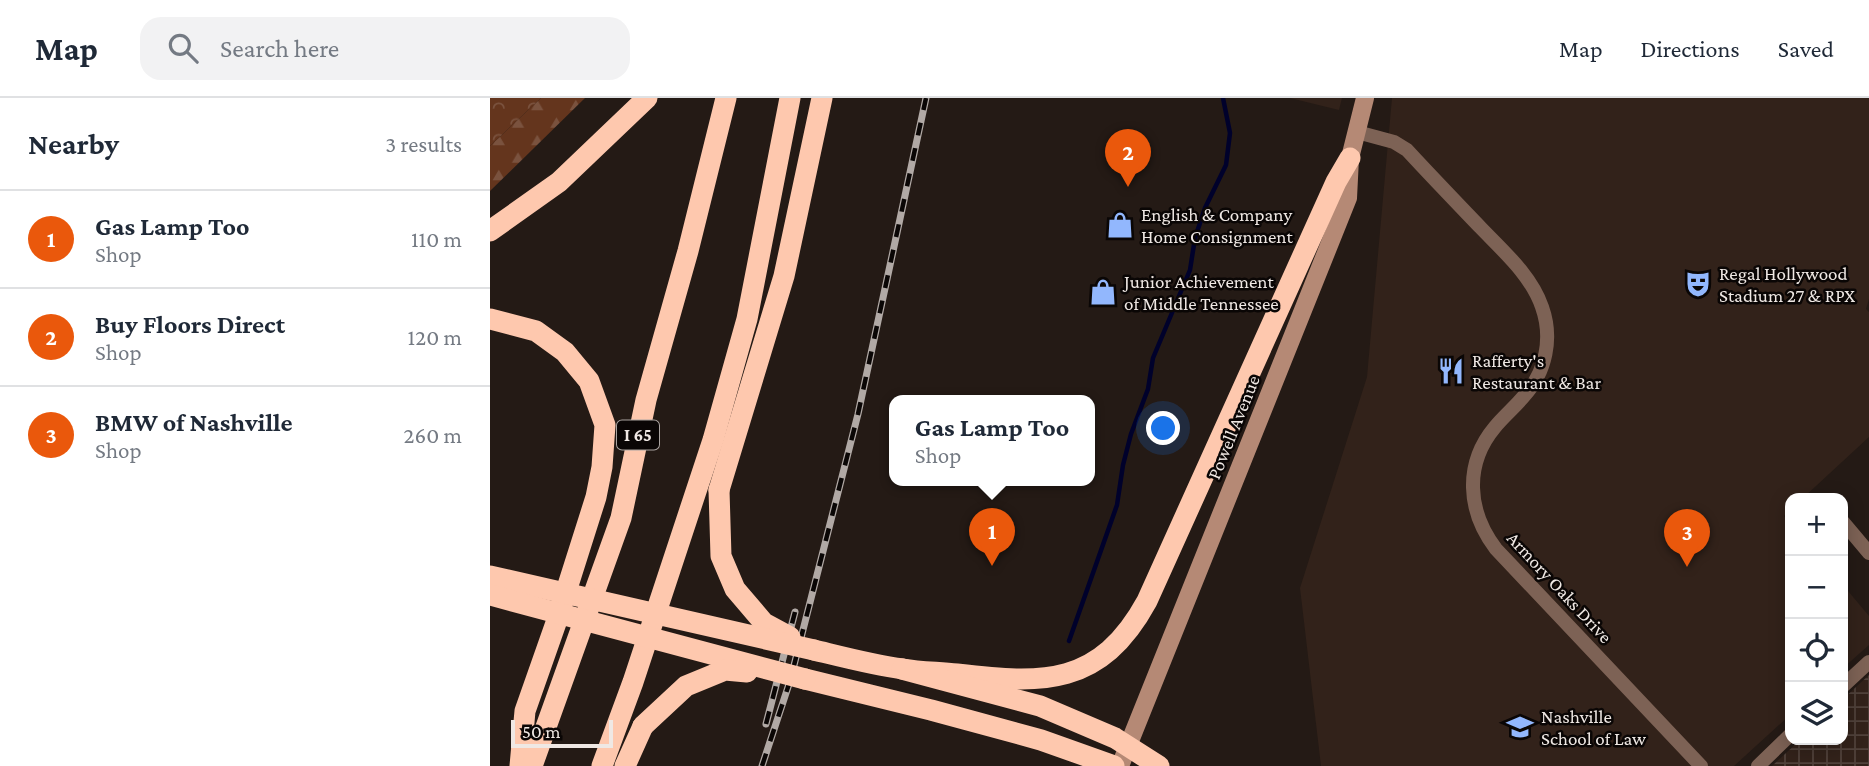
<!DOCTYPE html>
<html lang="en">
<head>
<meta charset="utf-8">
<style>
	:root { --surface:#fff; --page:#f2f2f3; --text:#1f2937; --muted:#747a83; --line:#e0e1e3; --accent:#ea580c }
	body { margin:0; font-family:"Crimson Pro",serif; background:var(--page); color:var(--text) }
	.controls { position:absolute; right:21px; bottom:21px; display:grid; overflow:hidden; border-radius:14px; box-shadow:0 4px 18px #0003 }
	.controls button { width:63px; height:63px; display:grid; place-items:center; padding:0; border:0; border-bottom:2px solid var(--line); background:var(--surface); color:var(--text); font:35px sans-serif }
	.scale { position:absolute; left:21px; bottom:18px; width:102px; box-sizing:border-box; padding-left:7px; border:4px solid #efe8e4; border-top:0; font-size:19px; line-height:24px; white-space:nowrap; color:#efe8e4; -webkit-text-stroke:5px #0a0605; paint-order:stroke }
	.you { position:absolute; left:674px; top:331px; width:24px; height:24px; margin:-18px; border:5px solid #fff; border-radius:50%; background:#1a73e8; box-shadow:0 0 0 10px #1a73e833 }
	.badge { display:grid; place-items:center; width:46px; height:46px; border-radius:50%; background:var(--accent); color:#fff; font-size:23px; font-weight:700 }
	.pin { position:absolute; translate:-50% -58px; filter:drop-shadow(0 2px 4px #0008) }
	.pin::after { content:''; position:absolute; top:37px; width:24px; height:21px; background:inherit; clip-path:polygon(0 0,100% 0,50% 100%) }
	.popup { position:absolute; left:399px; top:297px; width:206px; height:91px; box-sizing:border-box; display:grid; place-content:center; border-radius:14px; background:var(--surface); filter:drop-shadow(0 2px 5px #0005); font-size:23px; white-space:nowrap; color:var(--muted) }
	.popup b { font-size:26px; color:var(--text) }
	.popup::after { content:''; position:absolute; left:50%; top:100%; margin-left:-14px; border:14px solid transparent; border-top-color:var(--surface) }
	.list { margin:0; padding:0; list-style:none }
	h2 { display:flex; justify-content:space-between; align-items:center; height:91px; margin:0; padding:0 28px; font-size:30px }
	h2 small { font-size:23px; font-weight:400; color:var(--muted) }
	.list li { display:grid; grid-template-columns:46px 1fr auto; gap:21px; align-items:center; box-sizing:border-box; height:98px; padding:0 28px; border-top:2px solid var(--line) }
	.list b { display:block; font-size:26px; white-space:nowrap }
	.list p { margin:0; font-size:23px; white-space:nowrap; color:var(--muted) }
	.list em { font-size:23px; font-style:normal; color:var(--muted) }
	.icon { flex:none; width:38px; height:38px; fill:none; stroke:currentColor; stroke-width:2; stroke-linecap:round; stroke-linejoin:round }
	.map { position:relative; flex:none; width:1379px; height:668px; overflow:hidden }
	header { display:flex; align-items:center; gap:42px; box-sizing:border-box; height:98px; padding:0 35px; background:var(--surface); border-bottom:2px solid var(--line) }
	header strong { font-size:33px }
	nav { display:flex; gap:38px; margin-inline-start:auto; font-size:24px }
	.search { width:490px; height:63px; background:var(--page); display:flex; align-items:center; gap:18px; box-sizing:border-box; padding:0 24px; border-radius:21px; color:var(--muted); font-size:26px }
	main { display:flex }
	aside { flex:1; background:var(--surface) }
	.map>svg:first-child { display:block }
	.built { fill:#32221a }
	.industrial { fill:url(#industrial-grid) }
	.forest { fill:url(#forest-firs) }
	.park { fill:url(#park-crowns) }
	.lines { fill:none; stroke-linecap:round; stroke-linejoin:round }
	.stream { stroke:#00012b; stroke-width:4.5 }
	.minor { stroke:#7d6255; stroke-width:14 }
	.secondary { stroke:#b58975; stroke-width:18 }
	.motorway { stroke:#fec8ae; stroke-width:21 }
	.rail-casing { stroke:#b1a9a5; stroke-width:7 }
	.rail { stroke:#0a0605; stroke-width:4.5; stroke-dasharray:13; stroke-linecap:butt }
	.motorway-bridge { stroke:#fec8ae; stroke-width:21 }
	.labels { text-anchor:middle; stroke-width:5; stroke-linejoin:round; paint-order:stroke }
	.shield { fill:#0a0605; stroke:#aaa4a1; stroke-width:2 }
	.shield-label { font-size:18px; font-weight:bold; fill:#efe8e4 }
	.poi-label { font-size:19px; fill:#efe8e4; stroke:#0a0605; text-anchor:start }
	.street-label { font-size:19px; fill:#efe8e4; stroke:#0a0605 }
</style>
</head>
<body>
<header>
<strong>Map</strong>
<div class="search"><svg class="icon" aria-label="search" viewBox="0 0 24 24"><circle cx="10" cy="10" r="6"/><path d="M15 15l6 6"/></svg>Search here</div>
<nav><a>Map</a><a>Directions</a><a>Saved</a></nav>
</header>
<main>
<aside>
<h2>Nearby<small>3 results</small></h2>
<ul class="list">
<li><span class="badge">1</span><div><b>Gas Lamp Too</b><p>Shop</p></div><em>110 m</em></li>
<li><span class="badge">2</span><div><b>Buy Floors Direct</b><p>Shop</p></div><em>120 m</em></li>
<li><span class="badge">3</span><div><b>BMW of Nashville</b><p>Shop</p></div><em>260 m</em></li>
</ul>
</aside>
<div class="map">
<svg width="1379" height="668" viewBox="0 0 1379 668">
	<defs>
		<pattern id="industrial-grid" width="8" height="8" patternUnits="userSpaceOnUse" patternTransform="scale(1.75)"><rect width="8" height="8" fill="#32221a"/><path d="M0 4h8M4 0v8" fill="none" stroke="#50423b"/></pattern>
		<pattern id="forest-firs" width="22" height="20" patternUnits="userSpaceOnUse" patternTransform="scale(1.75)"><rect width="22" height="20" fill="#64351d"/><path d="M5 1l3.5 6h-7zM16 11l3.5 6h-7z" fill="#7a523e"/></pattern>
		<pattern id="park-crowns" width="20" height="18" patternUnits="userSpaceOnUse" patternTransform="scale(1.75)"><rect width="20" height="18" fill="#64351d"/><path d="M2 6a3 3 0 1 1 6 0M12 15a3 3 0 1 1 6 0" fill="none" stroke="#7a523e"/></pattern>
	</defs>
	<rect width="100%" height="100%" fill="#241a15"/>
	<g class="built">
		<path d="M800,0H852L849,12Z"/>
		<path d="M902,0H1379V201L1376,211L1379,214V339L1313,400H1300V412L1294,418L1300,425V617L1244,668H831L810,490L877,279Z"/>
		<path d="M1353,487L1379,518V547L1353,570Z"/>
	</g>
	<path class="industrial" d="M1379,577V668H1282L1310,642H1353V601Z"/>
	<path class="forest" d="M51,0H95L0,93V48Z"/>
	<path class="park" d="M0,0H51L0,48Z"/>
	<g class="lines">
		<path class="stream" d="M579,543L627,407L633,367L641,336L658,291L663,260L700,172L705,140L715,110L736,67L740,35L733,0"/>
		<g class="minor">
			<path d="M867,34L904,44L917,52C941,78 966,104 990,129C1013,153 1041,177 1052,209C1063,240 1056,274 1034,298C1025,309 1014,318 1005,329C974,366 977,413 1006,451L1211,668"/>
			<path d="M1353,424L1379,455"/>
			<path d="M1353,588L1379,564"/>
			<path d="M1268,668L1300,637"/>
		</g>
		<path class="secondary" d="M630,668L858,100L860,60L875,0"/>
		<g class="motorway">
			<path d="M0,133L69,84L157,0"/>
			<path d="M0,221L46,233L75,254L99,283L115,327L112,369L106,399L67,522L35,613L30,668"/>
			<path d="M229,392L294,178L332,0"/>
			<path d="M324,552C353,559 383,567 413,571C431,574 449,574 467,576C553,586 610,589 657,503L846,84L860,60"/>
			<path d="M315,581L441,612L551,642L624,668"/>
			<path d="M42,668L131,420L156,302L198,153L236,0"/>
			<path d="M112,668L143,584L223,342L257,221L300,0"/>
			<path d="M135,668L153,628"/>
		</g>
		<g class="rail-casing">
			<g id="rail">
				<path d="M276,626L305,514"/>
				<path d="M272,668L300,583L368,316L436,0"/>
			</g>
		</g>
		<use href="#rail" class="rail"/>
		<g class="motorway-bridge">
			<path d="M229,392L231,458L245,491L274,525L300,539"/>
			<path d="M0,478L324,552"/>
			<path d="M0,497L315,581"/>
			<path d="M412,571L550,608L625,640L669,668"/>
			<path d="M153,628L196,588L235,572L257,574"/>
		</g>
	</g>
	<defs>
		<g id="shop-bare" transform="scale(2.1)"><path d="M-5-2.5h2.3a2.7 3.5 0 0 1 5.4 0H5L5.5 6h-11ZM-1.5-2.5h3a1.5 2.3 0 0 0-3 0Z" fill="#92b7fd" stroke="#0a0605" stroke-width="2.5" paint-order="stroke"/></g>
		<g id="theatre-bare" transform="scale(2.1)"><path d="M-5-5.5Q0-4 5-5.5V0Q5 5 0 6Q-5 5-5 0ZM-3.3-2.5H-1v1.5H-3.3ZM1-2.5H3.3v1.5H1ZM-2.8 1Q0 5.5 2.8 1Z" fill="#92b7fd" stroke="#0a0605" stroke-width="2.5" paint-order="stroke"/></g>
		<g id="restaurant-bare" transform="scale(2.1)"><path d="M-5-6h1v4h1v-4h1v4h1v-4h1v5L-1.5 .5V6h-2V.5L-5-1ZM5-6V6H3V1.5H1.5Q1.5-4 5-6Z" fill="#92b7fd" stroke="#0a0605" stroke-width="2.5" paint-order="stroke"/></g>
		<g id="university-bare" transform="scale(2.1)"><path d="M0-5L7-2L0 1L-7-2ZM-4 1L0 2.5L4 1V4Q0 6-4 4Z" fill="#92b7fd" stroke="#0a0605" stroke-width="2.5" paint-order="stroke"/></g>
	</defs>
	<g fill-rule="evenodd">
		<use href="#shop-bare" x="630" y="127"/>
		<use href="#theatre-bare" x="1208" y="186"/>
		<use href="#shop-bare" x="613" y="194"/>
		<use href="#restaurant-bare" x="961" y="273"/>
		<use href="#university-bare" x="1030" y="629"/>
	</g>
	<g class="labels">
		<rect class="shield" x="127" y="322.5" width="42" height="29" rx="5"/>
		<g class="shield-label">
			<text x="148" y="343">I 65</text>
		</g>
		<g class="poi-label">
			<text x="651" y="123">English &amp; Company<tspan x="651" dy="22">Home Consignment</tspan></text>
			<text x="1229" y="182">Regal Hollywood<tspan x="1229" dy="22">Stadium 27 &amp; RPX</tspan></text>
			<text x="634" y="190">Junior Achievement<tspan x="634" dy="22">of Middle Tennessee</tspan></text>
			<text x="982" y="269">Rafferty's<tspan x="982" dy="22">Restaurant &amp; Bar</tspan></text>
			<text x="1051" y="625">Nashville<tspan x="1051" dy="22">School of Law</tspan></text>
		</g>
		<g class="street-label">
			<text transform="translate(743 329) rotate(-68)" y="7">Powell Avenue</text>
			<text transform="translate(1070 489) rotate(47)" y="7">Armory Oaks Drive</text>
		</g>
	</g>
</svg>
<div class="controls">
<button>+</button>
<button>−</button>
<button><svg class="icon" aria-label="locate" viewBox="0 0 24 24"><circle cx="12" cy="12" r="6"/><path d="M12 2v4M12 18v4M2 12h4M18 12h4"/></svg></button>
<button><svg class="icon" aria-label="layers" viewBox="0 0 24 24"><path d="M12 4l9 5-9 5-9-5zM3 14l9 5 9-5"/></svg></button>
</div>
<div class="scale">50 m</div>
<div class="you"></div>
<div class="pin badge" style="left:502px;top:468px">1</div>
<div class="popup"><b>Gas Lamp Too</b>Shop</div>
<div class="pin badge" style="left:638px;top:89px">2</div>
<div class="pin badge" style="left:1197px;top:469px">3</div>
</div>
</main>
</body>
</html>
